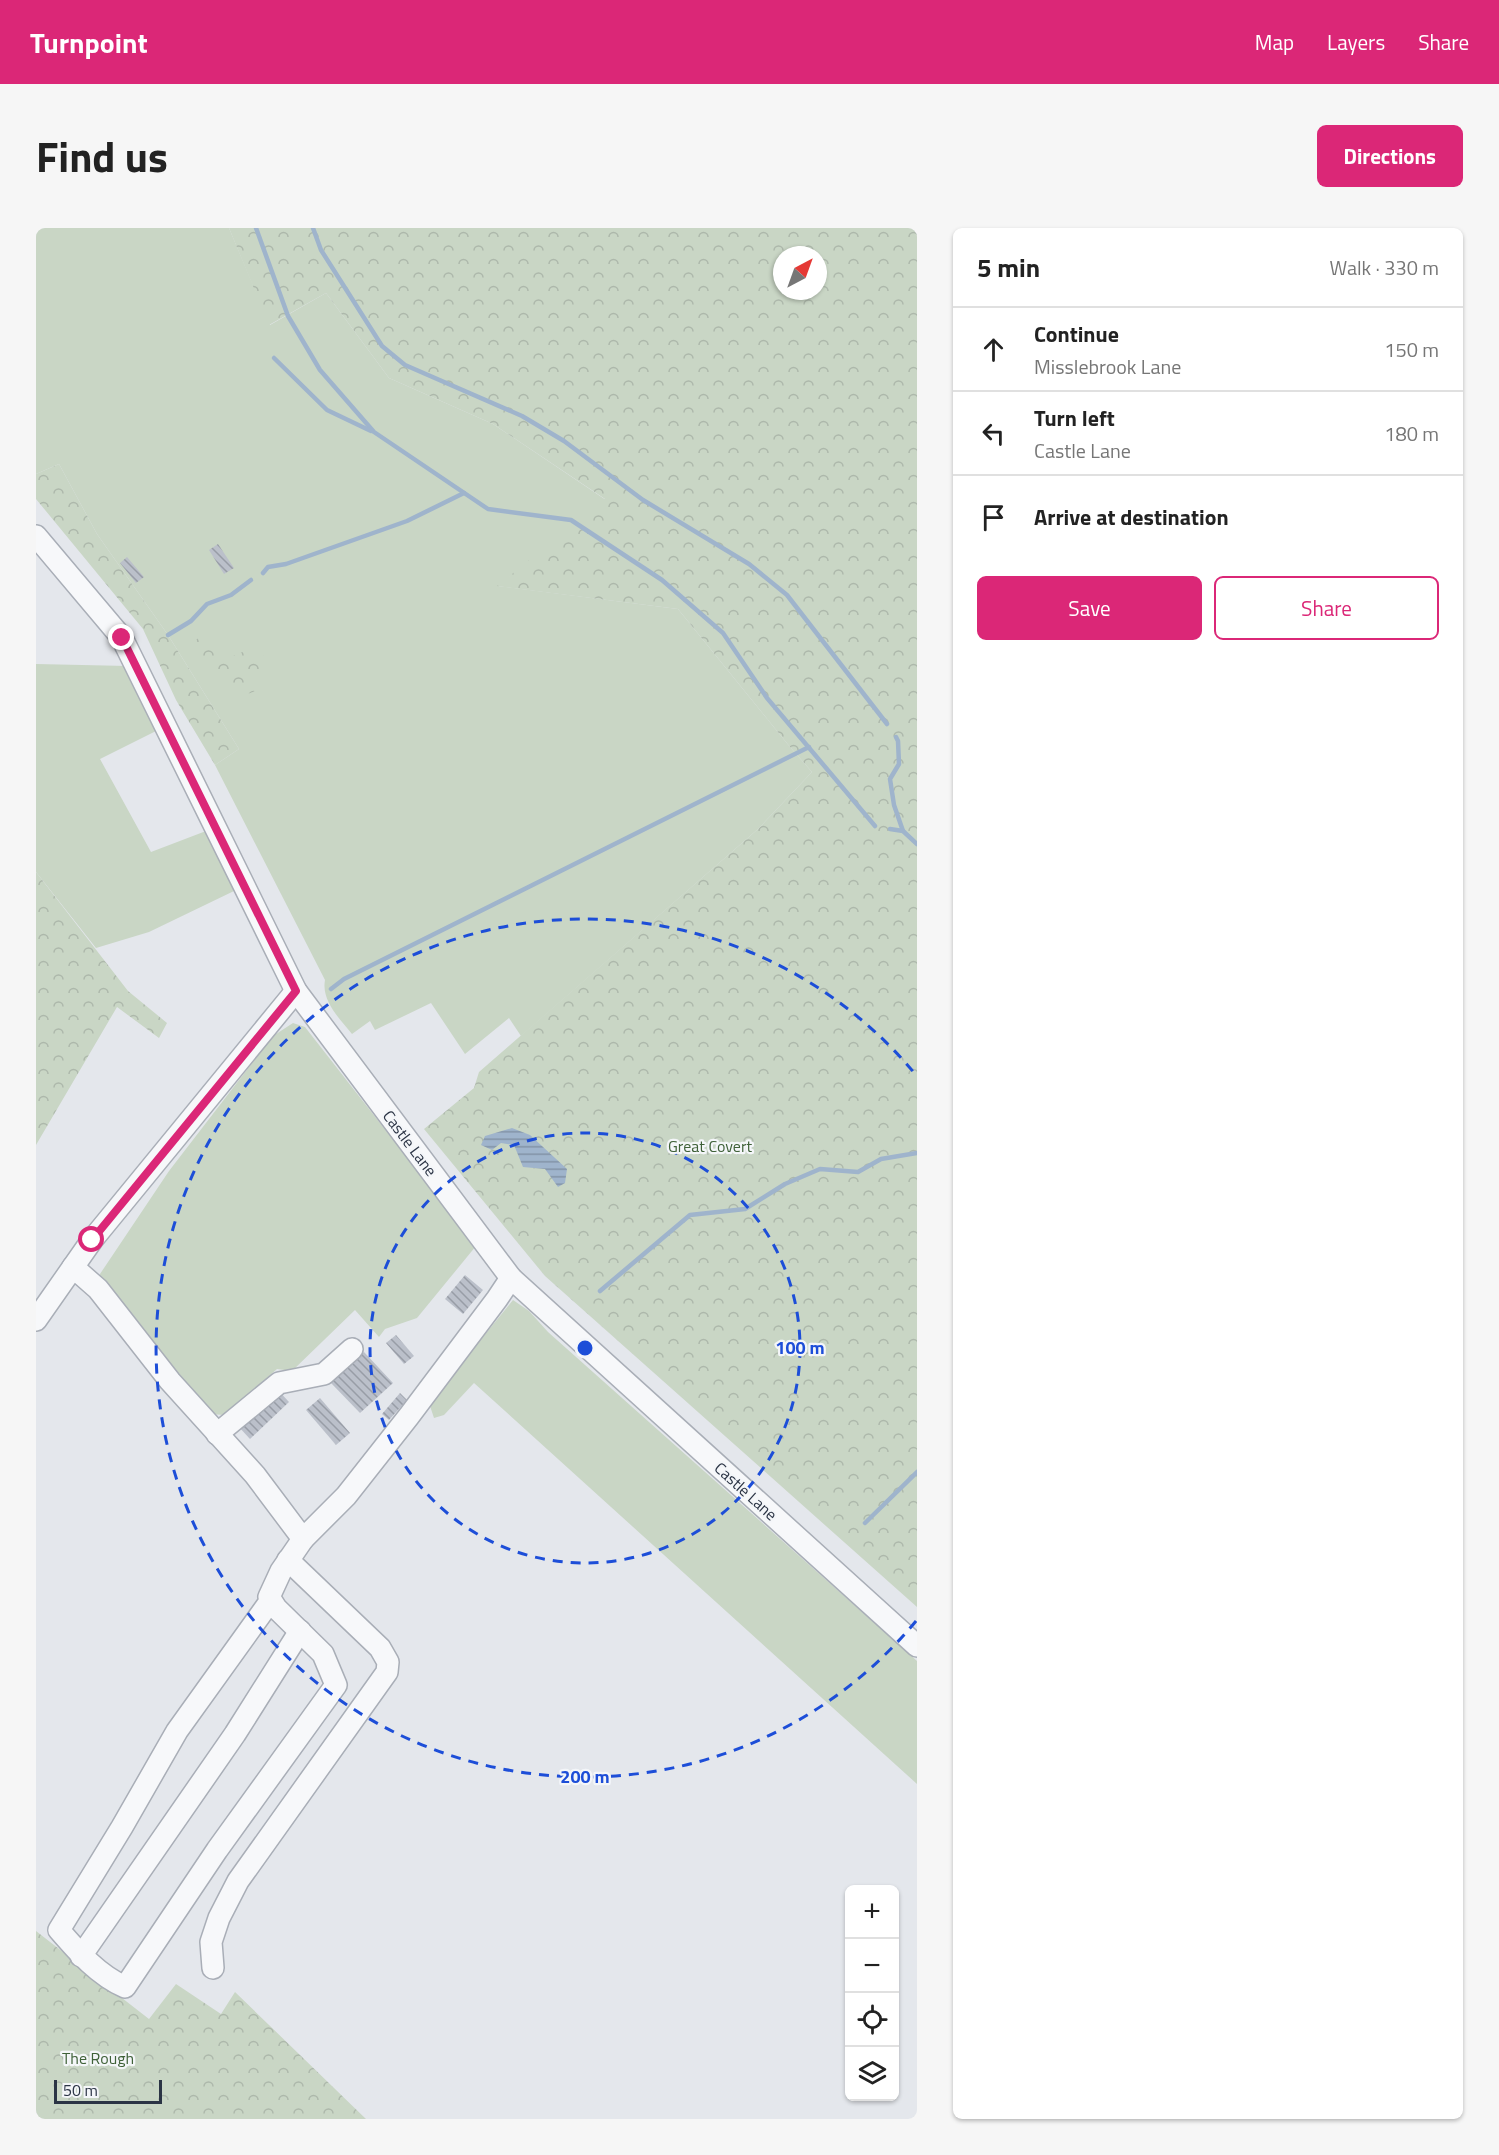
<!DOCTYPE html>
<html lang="en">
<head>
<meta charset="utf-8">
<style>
	:root { --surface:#fff; --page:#f6f6f6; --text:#222; --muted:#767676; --line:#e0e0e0; --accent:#db2777 }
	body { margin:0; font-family:"Titillium Web",sans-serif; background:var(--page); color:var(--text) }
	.controls { position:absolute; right:18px; bottom:18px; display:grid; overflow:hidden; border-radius:9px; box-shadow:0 2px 4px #0004 }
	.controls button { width:54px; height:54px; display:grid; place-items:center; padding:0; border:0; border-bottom:2px solid var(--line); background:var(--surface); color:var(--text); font:30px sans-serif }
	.compass { position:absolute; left:737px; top:18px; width:54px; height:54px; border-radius:50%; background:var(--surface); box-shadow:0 2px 4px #0004; rotate:41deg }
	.scale { position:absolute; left:18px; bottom:15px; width:108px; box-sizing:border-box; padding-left:6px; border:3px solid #2b3445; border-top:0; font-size:16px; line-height:21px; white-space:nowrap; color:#2b3445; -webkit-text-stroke:4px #f4f6f9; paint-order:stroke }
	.stop { position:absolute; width:18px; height:18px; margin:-14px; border:4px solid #db2777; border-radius:50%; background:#fff }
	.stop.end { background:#db2777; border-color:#fff; box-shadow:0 2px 6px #0008 }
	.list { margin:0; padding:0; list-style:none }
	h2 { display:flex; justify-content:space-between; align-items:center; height:78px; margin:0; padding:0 24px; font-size:26px }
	h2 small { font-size:20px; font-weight:400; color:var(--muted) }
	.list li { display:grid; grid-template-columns:39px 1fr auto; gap:18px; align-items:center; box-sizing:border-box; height:84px; padding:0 24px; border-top:2px solid var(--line) }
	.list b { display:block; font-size:22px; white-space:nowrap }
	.list p { margin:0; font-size:20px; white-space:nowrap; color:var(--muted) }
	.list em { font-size:20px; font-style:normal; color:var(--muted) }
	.actions { display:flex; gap:12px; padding:18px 24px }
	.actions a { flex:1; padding:14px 0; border:2px solid var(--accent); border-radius:9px; text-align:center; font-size:21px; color:var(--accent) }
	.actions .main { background:var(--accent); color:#fff }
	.icon { flex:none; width:33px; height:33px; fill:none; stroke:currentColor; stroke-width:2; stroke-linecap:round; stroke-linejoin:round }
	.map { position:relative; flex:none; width:881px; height:1891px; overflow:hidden; border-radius:9px }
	header { display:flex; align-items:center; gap:36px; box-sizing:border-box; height:84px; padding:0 30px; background:var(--accent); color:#fff }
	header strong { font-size:28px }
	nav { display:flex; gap:33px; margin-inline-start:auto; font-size:21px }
	.intro { display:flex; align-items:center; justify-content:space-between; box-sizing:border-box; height:144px; padding:0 36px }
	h1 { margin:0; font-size:42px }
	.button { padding:15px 27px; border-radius:9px; background:var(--accent); color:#fff; font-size:21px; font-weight:700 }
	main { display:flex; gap:36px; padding:0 36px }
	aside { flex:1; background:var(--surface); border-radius:9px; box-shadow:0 2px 4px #0004 }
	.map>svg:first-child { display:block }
	.grass { fill:#c9d6c5 }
	.forest { fill:url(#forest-crowns); fill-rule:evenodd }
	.water { fill:url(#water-rules) }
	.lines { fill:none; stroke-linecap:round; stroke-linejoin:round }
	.stream { stroke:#9fb4cc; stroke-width:4.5 }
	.building { fill:url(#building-back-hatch) }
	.minor-casing { stroke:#a9aeb7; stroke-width:24 }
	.minor { stroke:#f7f8fa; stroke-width:21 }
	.route { stroke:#db2777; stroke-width:8 }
	.ring { fill:none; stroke:#1d4ed8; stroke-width:3; stroke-dasharray:10 8 }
	.labels { text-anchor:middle; stroke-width:4.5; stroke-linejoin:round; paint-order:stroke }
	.street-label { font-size:16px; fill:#2b3445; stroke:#f4f6f9 }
	.park-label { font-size:16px; fill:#3f6138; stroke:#f4f6f9 }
	.centre { fill:#1d4ed8; stroke:#f4f6f9; stroke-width:3 }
	.ring-label { font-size:18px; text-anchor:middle; font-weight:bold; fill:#1d4ed8; stroke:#f4f6f9; stroke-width:4.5; stroke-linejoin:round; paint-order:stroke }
</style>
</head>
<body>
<header>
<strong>Turnpoint</strong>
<nav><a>Map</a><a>Layers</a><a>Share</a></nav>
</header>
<div class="intro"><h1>Find us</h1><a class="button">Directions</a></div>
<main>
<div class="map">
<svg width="881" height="1891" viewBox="0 0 881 1891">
	<defs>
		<pattern id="forest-crowns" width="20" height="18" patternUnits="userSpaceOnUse" patternTransform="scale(1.5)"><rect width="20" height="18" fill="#c9d6c5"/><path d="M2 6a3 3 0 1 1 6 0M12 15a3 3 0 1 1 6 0" fill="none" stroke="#adb8ab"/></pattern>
		<pattern id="water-rules" width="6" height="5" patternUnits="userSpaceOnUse" patternTransform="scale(1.5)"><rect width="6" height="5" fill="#9fb4cc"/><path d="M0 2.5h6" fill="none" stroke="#8293a7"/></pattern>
		<pattern id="building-back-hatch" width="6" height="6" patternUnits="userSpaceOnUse" patternTransform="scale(1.5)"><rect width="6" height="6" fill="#bbc0ca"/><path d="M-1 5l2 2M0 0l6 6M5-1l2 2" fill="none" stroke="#989da6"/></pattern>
	</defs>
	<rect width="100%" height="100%" fill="#e4e7ec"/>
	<g class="grass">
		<path d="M0,0H193L234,97L290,65L353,150L457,196L570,272L462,358L642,381L754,519L776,544L722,601L485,808L473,790L429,826L395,775L339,802L334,793L316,806C304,791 285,773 289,752L179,537L203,521L132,407L61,306L23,236L0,246Z"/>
		<path d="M0,436L92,438L122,502L64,531L115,624L170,603L198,663L113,704L60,720L0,644Z"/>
		<path d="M257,795L269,799L440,1018L381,1090L349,1101L343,1109L319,1082L256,1143L241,1141L189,1187L173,1186L63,1053L64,1046L133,943L237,808Z"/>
		<path d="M477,1072L493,1083L512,1104L881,1433V1556L438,1155L408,1187L398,1190L393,1175Z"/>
	</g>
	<g class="forest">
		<path d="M193,0H881V1379L509,1048L388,901L438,860L443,844L722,601L776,544L754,519L642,381L461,358L569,271L457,196L353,150L290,65L233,97ZM746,27H782V63H746Z"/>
		<path d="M23,236L61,306L132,407L203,521L179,537L140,472L107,401L0,271V246Z"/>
		<path d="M167,405C181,409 185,422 197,428L216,420L227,427C231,453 226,468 198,467C181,450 165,437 160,412Z"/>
		<path d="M0,644L92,763L131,795L123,810L81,779L0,917Z"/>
		<path d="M0,1703L113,1791L140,1756L185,1786L199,1764L330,1891H0Z"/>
	</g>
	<path class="water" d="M476,900L494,907L531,941L529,955L522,959L509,941L487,939L478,917L465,915L456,922L445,917L449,908Z"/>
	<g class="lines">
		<g class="stream">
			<path d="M220,0L252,88L284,142L338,204L452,281L535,292L626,352L687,405L731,470L839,598"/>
			<path d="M277,0L285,22L346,118L369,137L486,188L528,213L607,272L713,336L751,367L851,496"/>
			<path d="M238,130L291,182L335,203"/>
			<path d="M227,345L232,339L250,336L371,293L428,265"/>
			<path d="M132,407L155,393L171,376L195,367L215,352"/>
			<path d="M860,509L862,513L863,536L854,551L858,577L867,603"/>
			<path d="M854,601L867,603L881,616"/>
			<path d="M295,761L308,751L773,519"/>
			<path d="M564,1063L654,987L709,981L749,956L784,941L822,944L845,931L881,925"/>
			<path d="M829,1295L881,1244"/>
		</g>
	</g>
	<g class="building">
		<path d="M182,316L198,340L188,346L173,322Z"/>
		<path d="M91,329L108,349L100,355L84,335Z"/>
		<path d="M429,1047L447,1062L427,1086L409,1071Z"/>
		<path d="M360,1107L378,1128L368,1136L350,1115Z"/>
		<path d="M328,1124L357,1155L324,1185L295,1155Z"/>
		<path d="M241,1161L253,1174L214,1211L202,1198Z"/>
		<path d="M364,1165L371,1172L353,1192L346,1186Z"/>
		<path d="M284,1170L314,1205L300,1217L270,1182Z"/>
	</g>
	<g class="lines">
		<g class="minor-casing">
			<g id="minor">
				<path d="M0,308L86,410L260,763L475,1050L881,1418"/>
				<path d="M37,1039L62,1061L134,1153L219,1247L267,1311L245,1343L233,1369L240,1380L287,1426L300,1457L181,1622L89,1759C62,1747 42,1724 23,1702L86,1599L141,1503L235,1372"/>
				<path d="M0,1092L56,1012L260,763"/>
				<path d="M181,1206L243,1155L288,1146L316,1121"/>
				<path d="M267,1311L310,1268L373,1188L461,1071L475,1050"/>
				<path d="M45,1728L199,1506L264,1403"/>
				<path d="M177,1740L175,1714L183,1690L202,1653L351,1444L352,1434L344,1420L252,1332"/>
			</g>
		</g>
		<use href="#minor" class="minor"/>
	</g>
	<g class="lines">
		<path class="route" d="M56,1012L260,763L86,410"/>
	</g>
	<g class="ring">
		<circle cx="549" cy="1120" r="215"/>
		<path d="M880 1393A429 429 0 1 1 880 847"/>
	</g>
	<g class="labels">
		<g class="street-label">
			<text transform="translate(374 915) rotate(53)" y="6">Castle Lane</text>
			<text transform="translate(710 1263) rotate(42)" y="6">Castle Lane</text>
		</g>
		<g class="park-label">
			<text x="674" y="924">Great Covert</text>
			<text x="62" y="1836">The Rough</text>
		</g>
	</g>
	<circle cx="549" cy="1120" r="9" class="centre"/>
	<g class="ring-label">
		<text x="764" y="1126">100 m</text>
		<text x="549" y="1555">200 m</text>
	</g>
</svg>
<div class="controls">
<button>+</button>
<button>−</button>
<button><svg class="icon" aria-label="locate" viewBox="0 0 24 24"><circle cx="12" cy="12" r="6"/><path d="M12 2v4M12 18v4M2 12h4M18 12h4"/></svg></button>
<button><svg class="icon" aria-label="layers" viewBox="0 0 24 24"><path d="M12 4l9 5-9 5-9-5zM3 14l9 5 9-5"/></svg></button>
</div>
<svg class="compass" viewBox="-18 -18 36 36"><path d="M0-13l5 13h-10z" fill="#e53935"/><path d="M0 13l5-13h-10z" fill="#767676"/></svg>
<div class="scale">50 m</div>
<div class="stop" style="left:56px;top:1012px"></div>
<div class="stop end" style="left:86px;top:410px"></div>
</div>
<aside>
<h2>5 min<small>Walk · 330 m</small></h2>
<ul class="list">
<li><svg class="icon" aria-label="ahead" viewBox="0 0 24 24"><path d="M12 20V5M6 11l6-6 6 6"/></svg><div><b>Continue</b><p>Misslebrook Lane</p></div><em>150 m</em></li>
<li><svg class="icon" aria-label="left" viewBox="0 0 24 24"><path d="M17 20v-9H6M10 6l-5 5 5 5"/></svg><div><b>Turn left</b><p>Castle Lane</p></div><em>180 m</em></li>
<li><svg class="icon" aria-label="arrive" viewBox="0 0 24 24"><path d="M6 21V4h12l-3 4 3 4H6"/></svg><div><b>Arrive at destination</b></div></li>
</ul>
<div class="actions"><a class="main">Save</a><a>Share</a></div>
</aside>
</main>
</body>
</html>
